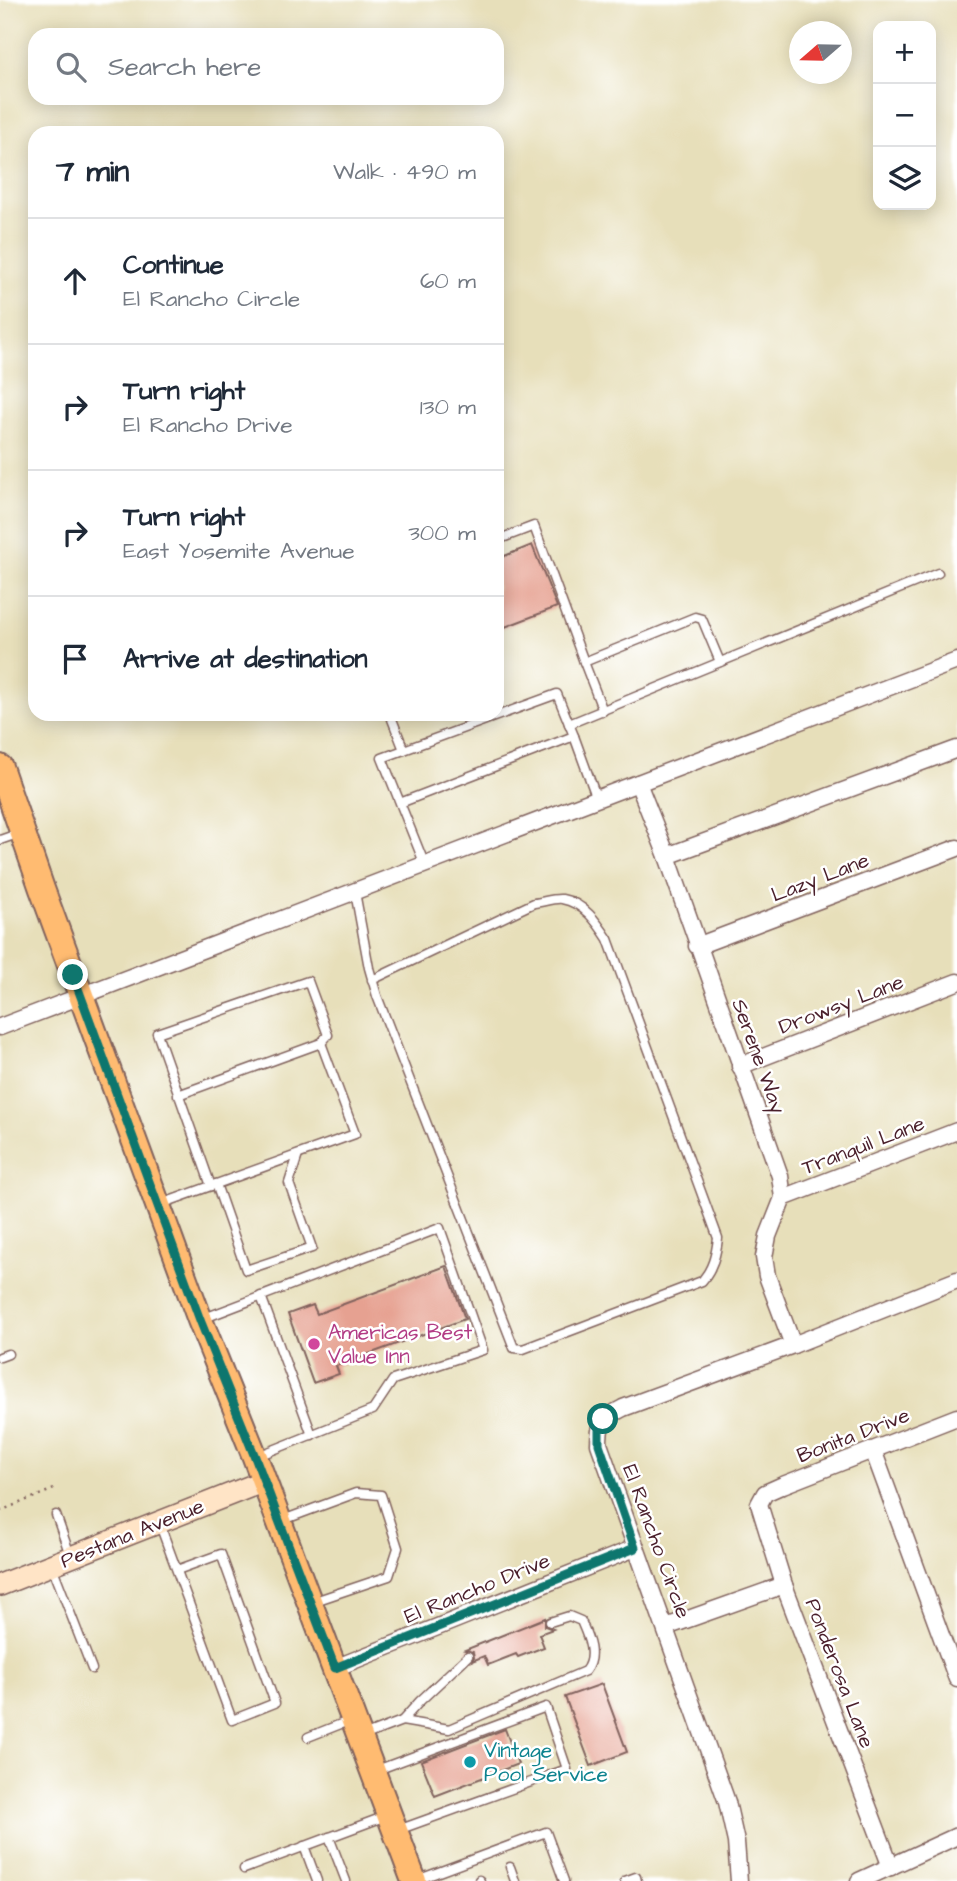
<!DOCTYPE html>
<html lang="en">
<head>
<meta charset="utf-8">
<style>
	:root { --surface:#fff; --page:#f2f2f3; --text:#1f2937; --muted:#747a83; --line:#e0e1e3 }
	body { margin:0; font-family:"Architects Daughter",sans-serif; background:var(--page); color:var(--text) }
	.controls { position:absolute; right:21px; top:21px; display:grid; overflow:hidden; border-radius:14px; box-shadow:0 4px 18px #0003 }
	.controls button { width:63px; height:63px; display:grid; place-items:center; padding:0; border:0; border-bottom:2px solid var(--line); background:var(--surface); color:var(--text); font:35px sans-serif }
	.compass { position:absolute; left:789px; top:21px; width:63px; height:63px; border-radius:50%; background:var(--surface); box-shadow:0 4px 18px #0003; rotate:250deg }
	.stop { position:absolute; width:21px; height:21px; margin:-16px; border:5px solid #0f766e; border-radius:50%; background:#fff }
	.stop.end { background:#0f766e; border-color:#fff; box-shadow:0 2px 7px #0008 }
	.list { margin:0; padding:0; list-style:none }
	h2 { display:flex; justify-content:space-between; align-items:center; height:91px; margin:0; padding:0 28px; font-size:30px }
	h2 small { font-size:23px; font-weight:400; color:var(--muted) }
	.list li { display:grid; grid-template-columns:46px 1fr auto; gap:21px; align-items:center; box-sizing:border-box; height:126px; padding:0 28px; border-top:2px solid var(--line) }
	.list b { display:block; font-size:26px; white-space:nowrap }
	.list p { margin:0; font-size:23px; white-space:nowrap; color:var(--muted) }
	.list em { font-size:23px; font-style:normal; color:var(--muted) }
	.icon { flex:none; width:38px; height:38px; fill:none; stroke:currentColor; stroke-width:2; stroke-linecap:round; stroke-linejoin:round }
	.map { position:relative; flex:none; width:957px; height:1881px; overflow:hidden }
	.search { position:absolute; background:var(--surface); box-shadow:0 4px 18px #0003; left:28px; top:28px; width:476px; height:77px; display:flex; align-items:center; gap:18px; box-sizing:border-box; padding:0 24px; border-radius:21px; color:var(--muted); font-size:26px }
	.panel { position:absolute; background:var(--surface); box-shadow:0 4px 18px #0003; left:28px; top:126px; width:476px; height:595px; border-radius:21px }
	.map>svg:first-child { display:block }
	.building { fill:#e6a191 }
	.lines { fill:none; stroke-linecap:round; stroke-linejoin:round }
	.lane-casing { stroke:#81625d; stroke-width:11 }
	.street-casing { stroke:#81625d; stroke-width:19 }
	.secondary-casing { stroke:#81625d; stroke-width:24 }
	.primary-casing { stroke:#81625d; stroke-width:28 }
	.path { stroke:#81625d; stroke-width:2.5; stroke-dasharray:2 5; stroke-linecap:butt }
	.lane { stroke:#fff; stroke-width:8 }
	.street { stroke:#fff; stroke-width:16 }
	.secondary { stroke:#ffe4c6; stroke-width:21 }
	.primary { stroke:#ffbb71; stroke-width:24 }
	.route { stroke:#0f766e; stroke-width:9 }
	.hotel-dot { fill:#d1479c; stroke:#fff; stroke-width:2.5 }
	.culture-dot { fill:#0f9aa8; stroke:#fff; stroke-width:2.5 }
	.labels { text-anchor:middle; stroke-width:5; stroke-linejoin:round; paint-order:stroke }
	.street-label { font-size:21px; fill:#4a1f2b; stroke:#fff }
	.hotel-label { font-size:21px; fill:#b23c85; stroke:#fff; text-anchor:start }
	.culture-label { font-size:21px; fill:#0d838f; stroke:#fff; text-anchor:start }
</style>
</head>
<body>
<div class="map">
<svg width="957" height="1881" viewBox="0 0 957 1881">
	<rect width="100%" height="100%" fill="#fff"/>
	<filter id="ink" filterUnits="userSpaceOnUse"><feTurbulence type="fractalNoise" baseFrequency=".0143" numOctaves="2"/><feDisplacementMap in="SourceGraphic" scale="14" xChannelSelector="R" yChannelSelector="G"/><feConvolveMatrix kernelMatrix="1 2 1 2 8 2 1 2 1" color-interpolation-filters="sRGB"/></filter>
	<filter id="wash" filterUnits="userSpaceOnUse"><feTurbulence type="fractalNoise" baseFrequency=".00686" numOctaves="4" result="noise"/><feDisplacementMap in="SourceGraphic" scale="28" xChannelSelector="R" yChannelSelector="G"/><feGaussianBlur stdDeviation="1.57" result="paint"/><feColorMatrix in="noise" values="0 0 0 0 0 0 0 0 0 0 0 0 0 0 0 0 0 1.4 0 .05"/><feComposite in="paint" operator="in"/></filter>
	<g filter="url(#wash)">
		<rect width="100%" height="100%" fill="#e7dfba"/>
		<g id="blocks">
			<g class="building">
				<path d="M532,545L557,607L497,630V559Z"/>
				<path d="M446,1266L465,1319L336,1366L339,1374L313,1383L288,1314L313,1305L317,1314Z"/>
				<path d="M545,1618V1626L553,1629L539,1634L544,1647L518,1657L516,1654L488,1665L484,1656L472,1661L474,1657L473,1652L465,1650Z"/>
				<path d="M602,1684L627,1752L591,1766L565,1697Z"/>
				<path d="M505,1729L518,1764L435,1796L421,1761Z"/>
			</g>
		</g>
	</g>
	<g filter="url(#ink)">
		<use href="#blocks" fill-opacity="0" stroke="#81625d" stroke-width="2"/>
		<g class="lines">
			<g class="lane-casing">
				<g id="lane">
					<path d="M497,540L534,526L584,662L695,617L702,619L720,662"/>
					<path d="M584,662L603,711"/>
					<path d="M390,714L404,750"/>
					<path d="M569,724L938,573"/>
					<path d="M574,736L597,799"/>
					<path d="M400,803L574,736L557,694L382,758L425,865"/>
					<path d="M0,840L20,833"/>
					<path d="M355,892L369,968L377,996L514,1348L523,1349L702,1281C713,1268 716,1255 718,1238L608,939C597,922 584,903 562,899C554,898 543,902 534,903L372,980"/>
					<path d="M216,1184L246,1270L312,1248L289,1183L298,1155"/>
					<path d="M211,1186L157,1033L308,981L328,1035L321,1043"/>
					<path d="M161,1204L355,1134L321,1043L178,1095"/>
					<path d="M261,1296L312,1435"/>
					<path d="M202,1319L440,1228L483,1350L393,1380L373,1410L258,1456"/>
					<path d="M0,1357L8,1354"/>
					<path d="M56,1515L70,1555"/>
					<path d="M283,1520L356,1493L381,1495L398,1548L389,1576L312,1602"/>
					<path d="M160,1525L232,1720L275,1703L221,1554L177,1570"/>
					<path d="M52,1566L92,1669"/>
					<path d="M468,1656L420,1701L402,1721L449,1729L585,1671C597,1656 588,1637 581,1621L569,1616L550,1622"/>
					<path d="M363,1736L402,1721"/>
					<path d="M308,1737L351,1720"/>
					<path d="M377,1770L546,1707L567,1769L398,1830"/>
					<path d="M329,1837L346,1881"/>
					<path d="M304,1846L317,1881"/>
					<path d="M510,1867L515,1881"/>
					<path d="M244,1869L386,1816"/>
					<path d="M417,1880L546,1832L564,1881"/>
					<path d="M479,1880L480,1881"/>
					<path d="M625,1881L636,1877L637,1881"/>
				</g>
			</g>
			<g class="street-casing">
				<g id="street">
					<path d="M638,783L667,856L780,1176L783,1198L768,1236L764,1257L767,1276L793,1345"/>
					<path d="M667,856L957,749"/>
					<path d="M697,946L957,848"/>
					<path d="M0,1027L957,661"/>
					<path d="M740,1066L957,982"/>
					<path d="M783,1198L957,1131"/>
					<path d="M873,1450L957,1679"/>
					<path d="M666,1627L784,1585"/>
					<path d="M335,1668L635,1548"/>
					<path d="M891,1867L784,1585L759,1504L765,1493L783,1485L957,1417"/>
					<path d="M739,1881L736,1842L727,1802L599,1444C599,1420 603,1419 623,1408L793,1345L957,1280"/>
					<path d="M859,1881L957,1836"/>
				</g>
			</g>
			<g class="secondary-casing">
				<path id="secondary" d="M0,1585L264,1481"/>
			</g>
			<g class="primary-casing">
				<path id="primary" d="M0,767L42,889L200,1320L255,1457L414,1881"/>
			</g>
			<path class="path" d="M0,1511L54,1489"/>
			<use href="#lane" class="lane"/>
			<use href="#street" class="street"/>
			<use href="#secondary" class="secondary"/>
			<use href="#primary" class="primary"/>
		</g>
	</g>
	<g class="lines" filter="url(#ink)">
		<path class="route" d="M73,975L200,1320L255,1457L335,1668L635,1548L599,1444V1427L603,1419"/>
	</g>
	<circle class="hotel-dot" cx="314" cy="1344" r="7"/>
	<circle class="culture-dot" cx="470" cy="1762" r="7"/>
	<g class="labels">
		<g class="street-label">
			<text transform="translate(820 877) rotate(-21)" y="7">Lazy Lane</text>
			<text transform="translate(841 1004) rotate(-21)" y="7">Drowsy Lane</text>
			<text transform="translate(759 1056) rotate(70)" y="7">Serene Way</text>
			<text transform="translate(863 1145) rotate(-21)" y="7">Tranquil Lane</text>
			<text transform="translate(853 1435) rotate(-21)" y="7">Bonita Drive</text>
			<text transform="translate(132 1533) rotate(-22)" y="7">Pestana Avenue</text>
			<text transform="translate(657 1541) rotate(70)" y="7">El Rancho Circle</text>
			<text transform="translate(477 1588) rotate(-22)" y="7">El Rancho Drive</text>
			<text transform="translate(840 1673) rotate(69)" y="7">Ponderosa Lane</text>
		</g>
		<g class="hotel-label">
			<text x="328" y="1339">Americas Best<tspan x="328" dy="24">Value Inn</tspan></text>
		</g>
		<g class="culture-label">
			<text x="484" y="1757">Vintage<tspan x="484" dy="24">Pool Service</tspan></text>
		</g>
	</g>
</svg>
<div class="controls">
<button>+</button>
<button>−</button>
<button><svg class="icon" aria-label="layers" viewBox="0 0 24 24"><path d="M12 4l9 5-9 5-9-5zM3 14l9 5 9-5"/></svg></button>
</div>
<svg class="compass" viewBox="-18 -18 36 36"><path d="M0-13l5 13h-10z" fill="#e53935"/><path d="M0 13l5-13h-10z" fill="#747a83"/></svg>
<div class="stop" style="left:603px;top:1419px"></div>
<div class="stop end" style="left:73px;top:975px"></div>
<div class="search"><svg class="icon" aria-label="search" viewBox="0 0 24 24"><circle cx="10" cy="10" r="6"/><path d="M15 15l6 6"/></svg>Search here</div>
<section class="panel">
<h2>7 min<small>Walk · 490 m</small></h2>
<ul class="list">
<li><svg class="icon" aria-label="ahead" viewBox="0 0 24 24"><path d="M12 20V5M6 11l6-6 6 6"/></svg><div><b>Continue</b><p>El Rancho Circle</p></div><em>60 m</em></li>
<li><svg class="icon" aria-label="right" viewBox="0 0 24 24"><path d="M7 20v-9h11M14 6l5 5-5 5"/></svg><div><b>Turn right</b><p>El Rancho Drive</p></div><em>130 m</em></li>
<li><svg class="icon" aria-label="right" viewBox="0 0 24 24"><path d="M7 20v-9h11M14 6l5 5-5 5"/></svg><div><b>Turn right</b><p>East Yosemite Avenue</p></div><em>300 m</em></li>
<li><svg class="icon" aria-label="arrive" viewBox="0 0 24 24"><path d="M6 21V4h12l-3 4 3 4H6"/></svg><div><b>Arrive at destination</b></div></li>
</ul>
</section>
</div>
</body>
</html>
